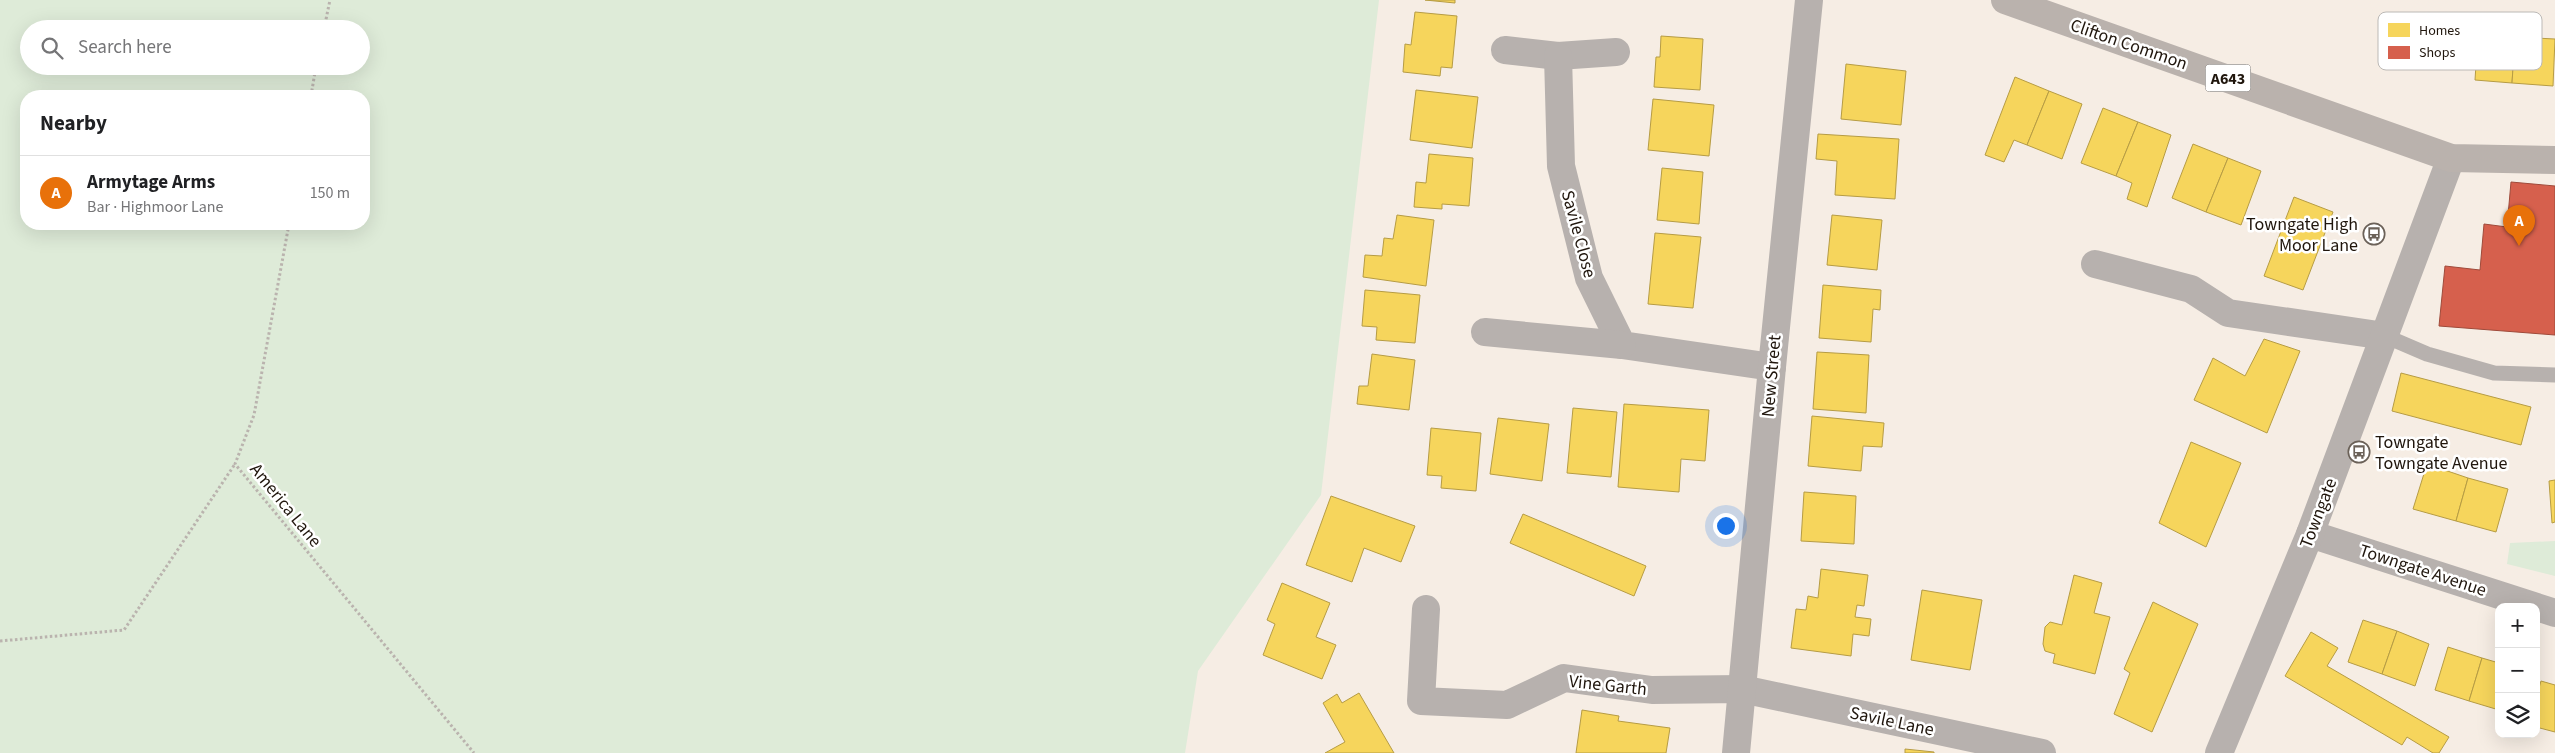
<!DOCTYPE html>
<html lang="en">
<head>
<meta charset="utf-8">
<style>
	:root { --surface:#fff; --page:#f2f2f2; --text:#202124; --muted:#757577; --line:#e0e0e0; --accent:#6b6158 }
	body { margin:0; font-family:"Source Sans 3",sans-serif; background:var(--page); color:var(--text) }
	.controls { position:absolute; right:15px; bottom:15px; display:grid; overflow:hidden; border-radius:10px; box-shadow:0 5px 20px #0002 }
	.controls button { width:45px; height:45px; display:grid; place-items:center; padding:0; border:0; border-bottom:1px solid var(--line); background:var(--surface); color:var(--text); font:25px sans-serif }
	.you { position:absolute; left:1725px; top:525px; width:18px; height:18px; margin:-12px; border:4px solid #fff; border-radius:50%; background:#1a73e8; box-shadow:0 0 0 8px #1a73e833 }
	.badge { display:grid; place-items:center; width:32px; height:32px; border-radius:50%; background:var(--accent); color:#fff; font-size:16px; font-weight:700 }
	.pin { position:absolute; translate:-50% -41px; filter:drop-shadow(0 1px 2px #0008) }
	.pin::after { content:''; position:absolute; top:26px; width:18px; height:15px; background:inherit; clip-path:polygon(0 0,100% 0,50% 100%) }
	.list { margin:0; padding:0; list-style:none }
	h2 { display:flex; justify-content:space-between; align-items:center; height:65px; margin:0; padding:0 20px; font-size:21px }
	h2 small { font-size:16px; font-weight:400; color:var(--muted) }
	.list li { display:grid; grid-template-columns:32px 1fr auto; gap:15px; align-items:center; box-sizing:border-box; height:75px; padding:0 20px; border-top:1px solid var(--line) }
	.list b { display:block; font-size:19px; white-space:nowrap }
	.list p { margin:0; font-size:16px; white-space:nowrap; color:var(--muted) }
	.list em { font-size:16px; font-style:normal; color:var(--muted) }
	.icon { flex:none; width:28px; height:28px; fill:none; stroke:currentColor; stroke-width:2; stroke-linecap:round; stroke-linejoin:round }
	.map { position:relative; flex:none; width:2555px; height:753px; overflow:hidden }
	.search { position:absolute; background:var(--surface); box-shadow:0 5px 20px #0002; left:20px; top:20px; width:350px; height:55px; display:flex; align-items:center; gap:12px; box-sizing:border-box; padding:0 18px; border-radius:28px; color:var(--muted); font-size:19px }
	.panel { position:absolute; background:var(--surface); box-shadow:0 5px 20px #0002; left:20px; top:90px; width:350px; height:140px; border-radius:20px }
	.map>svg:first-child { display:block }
	.green { fill:#deebd8; fill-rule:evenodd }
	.homes { fill:#f6d55c; stroke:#b69c44 }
	.shops { fill:#d6604d; stroke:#9f4a3a }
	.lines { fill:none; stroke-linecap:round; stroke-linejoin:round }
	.path { stroke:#bab3ae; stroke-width:3; stroke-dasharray:2.5 2.5; stroke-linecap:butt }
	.service { stroke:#b7b1ae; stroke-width:15 }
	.minor { stroke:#b7b1ae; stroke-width:28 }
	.tertiary { stroke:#b7b1ae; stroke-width:28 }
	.primary { stroke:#bab2ad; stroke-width:28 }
	.labels { text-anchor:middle; stroke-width:5; stroke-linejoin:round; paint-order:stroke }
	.shield { fill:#fff; stroke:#635c56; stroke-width:1 }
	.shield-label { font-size:16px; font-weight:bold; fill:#20160d }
	.street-label { font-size:18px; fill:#20160d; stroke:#fff }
	.poi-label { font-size:18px; fill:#20160d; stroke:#fff; text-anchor:end }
	.key { fill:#fff; stroke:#bcb9b6; stroke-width:1 }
	.key-label { font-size:14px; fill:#20160d }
</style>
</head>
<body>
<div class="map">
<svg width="2555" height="753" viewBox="0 0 2555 753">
	<rect width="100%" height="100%" fill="#f6ede4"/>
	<g class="green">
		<path d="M0,0H1379L1321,495L1198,671L1185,753H0ZM29,29H361V66H29ZM26,96H364V224H26Z"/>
		<path d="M2555,541V576L2507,564L2510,543Z"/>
	</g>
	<g class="homes">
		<path d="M1425,0H1455V3Z"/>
		<path d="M1415,12L1457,16L1452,68L1441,67L1440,76L1403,72L1405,44L1411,45Z"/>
		<path d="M2478,34L2515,37L2512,83L2475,80Z"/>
		<path d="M1661,36L1703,39L1700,90L1654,87L1656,57H1660Z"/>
		<path d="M2515,37L2555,39L2553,86L2512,83Z"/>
		<path d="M1846,64L1906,71L1901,125L1841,119Z"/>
		<path d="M2015,77L2049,91L2027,145L2014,140L2004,162L1985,155Z"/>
		<path d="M1416,90L1478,97L1472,148L1410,140Z"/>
		<path d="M2049,91L2082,104L2062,159L2027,145Z"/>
		<path d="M1653,99L1714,105L1709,156L1648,150Z"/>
		<path d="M2103,108L2138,122L2116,176L2081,163Z"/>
		<path d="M2138,122L2171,135L2147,207L2127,199L2132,183L2116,176Z"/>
		<path d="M1818,134L1899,139L1895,199L1835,195L1837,161L1816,159Z"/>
		<path d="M2193,144L2228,158L2206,212L2172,198Z"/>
		<path d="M1429,154L1473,158L1469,206L1442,204V209L1414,207L1416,182L1426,183Z"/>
		<path d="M2228,158L2261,171L2241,225L2206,212Z"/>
		<path d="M1662,168L1703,172L1699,224L1657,220Z"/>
		<path d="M2294,197L2333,212L2303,290L2264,276Z"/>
		<path d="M1397,215L1434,220L1426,286L1363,277L1365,255L1382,256L1384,238L1393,239Z"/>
		<path d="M1832,215L1882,220L1877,270L1827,265Z"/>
		<path d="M1655,233L1701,237L1693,308L1648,304Z"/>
		<path d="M1823,285L1881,290L1880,310L1873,309L1871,342L1819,338Z"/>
		<path d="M1365,290L1420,295L1415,343L1376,340L1377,327L1362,326Z"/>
		<path d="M2264,339L2300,351L2267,433L2194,400L2213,358L2245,376Z"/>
		<path d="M1817,352L1869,355L1866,413L1813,409Z"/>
		<path d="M1372,354L1415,360L1409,410L1357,404L1359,386H1368Z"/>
		<path d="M2401,373L2531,407L2521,445L2392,411Z"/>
		<path d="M1624,404L1709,410L1705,461L1681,459L1679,492L1618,487Z"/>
		<path d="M1573,408L1617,412L1611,477L1567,473Z"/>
		<path d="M1812,416L1884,423L1882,447L1863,446L1861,471L1808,466Z"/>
		<path d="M1498,418L1549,424L1542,481L1490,474Z"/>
		<path d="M1431,428L1481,433L1476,491L1441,488L1442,476L1427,475Z"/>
		<path d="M2191,442L2241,463L2206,547L2159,523Z"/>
		<path d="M2427,464L2468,478L2456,521L2413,509Z"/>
		<path d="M2468,478L2508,489L2496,532L2456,521Z"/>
		<path d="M2555,480V522L2552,523L2549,481Z"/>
		<path d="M1804,492L1856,496L1854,544L1801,541Z"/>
		<path d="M1331,496L1415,526L1401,562L1364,548L1352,582L1306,565Z"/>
		<path d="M1523,514L1646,566L1634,596L1510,543Z"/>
		<path d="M1821,569L1868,575L1864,606L1857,605L1855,617L1871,619L1869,636L1853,634L1851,656L1791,648L1796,609L1806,610L1808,596L1818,598Z"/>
		<path d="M2074,575L2102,583L2094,613L2110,617L2095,674L2053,663L2055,654L2045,651L2043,644L2045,627L2050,622L2062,625Z"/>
		<path d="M1282,583L1330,603L1316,637L1336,645L1322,679L1263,655L1275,624L1267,620Z"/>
		<path d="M1922,590L1982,600L1970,670L1911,660Z"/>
		<path d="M2153,602L2198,624L2152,732L2114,714L2130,673L2124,669Z"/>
		<path d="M2363,620L2397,631L2382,674L2348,662Z"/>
		<path d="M2397,631L2429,644L2415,686L2382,674Z"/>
		<path d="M2311,632L2338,648L2327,666L2449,737L2439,753H2433L2407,737L2402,745L2285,676Z"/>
		<path d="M2448,647L2482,658L2469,701L2435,690Z"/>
		<path d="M2482,658L2499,663V710L2469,701Z"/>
		<path d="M2541,681L2555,685V732L2536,727V698Z"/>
		<path d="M1359,693L1394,753H1325L1345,742L1323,703L1337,694L1342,703Z"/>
		<path d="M1582,710L1619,716L1618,721L1670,728L1666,753H1576Z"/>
		<path d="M1905,749L1934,752V753H1905Z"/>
	</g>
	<path class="shops" d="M2511,182L2555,186V335L2439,326L2445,266L2480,270L2484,224L2507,227Z"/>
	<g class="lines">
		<g class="path">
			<path d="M324,29L330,0"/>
			<path d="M311,96L316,66"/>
			<path d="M289,224L254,415L235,464L474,753"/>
			<path d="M0,641L124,630L235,464"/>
		</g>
		<path class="service" d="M2385,336L2427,354L2494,373L2555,375"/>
		<g class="minor">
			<path d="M1505,50L1558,56L1616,52"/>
			<path d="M1558,56L1561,166L1589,278L1622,345L1772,367"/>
			<path d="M2095,264L2191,289L2228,313L2385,336"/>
			<path d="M1485,332L1622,345"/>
			<path d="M2310,534L2555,613"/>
			<path d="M1426,609L1421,701L1507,705L1564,678L1652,690L1742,689L2042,753"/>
			<path d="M1736,753L1772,367L1809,0"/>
		</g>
		<path class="tertiary" d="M2219,753L2310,534L2451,158"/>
		<path class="primary" d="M2005,0L2451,158L2555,160"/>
	</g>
	<defs>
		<g id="bus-ring" transform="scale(1.125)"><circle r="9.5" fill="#fff" stroke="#6b6158" stroke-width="1.5"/><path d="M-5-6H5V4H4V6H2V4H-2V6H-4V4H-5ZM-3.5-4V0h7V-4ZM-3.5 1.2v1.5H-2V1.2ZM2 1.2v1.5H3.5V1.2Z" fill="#6b6158"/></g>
	</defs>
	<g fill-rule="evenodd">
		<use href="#bus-ring" x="2374" y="234"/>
		<use href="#bus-ring" x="2359" y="452"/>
	</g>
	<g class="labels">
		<rect class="shield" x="2205.5" y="64.5" width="45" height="27" rx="4"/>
		<g class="shield-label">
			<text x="2228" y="84">A643</text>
		</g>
		<g class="street-label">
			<text transform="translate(2129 44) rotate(19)" y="6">Clifton Common</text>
			<text transform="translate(1579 234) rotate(75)" y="6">Savile Close</text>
			<text transform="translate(1771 376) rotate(-85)" y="6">New Street</text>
			<text transform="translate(286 505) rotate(51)" y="6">America Lane</text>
			<text transform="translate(2318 513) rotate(-69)" y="6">Towngate</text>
			<text transform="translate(2423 570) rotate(18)" y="6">Towngate Avenue</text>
			<text transform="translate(1608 685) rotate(6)" y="6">Vine Garth</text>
			<text transform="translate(1892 721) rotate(12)" y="6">Savile Lane</text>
		</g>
		<g class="poi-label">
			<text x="2358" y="230">Towngate High<tspan x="2358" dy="21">Moor Lane</tspan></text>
			<text x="2375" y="448" text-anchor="start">Towngate<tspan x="2375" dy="21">Towngate Avenue</tspan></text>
		</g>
	</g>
	<rect x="2378" y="12" width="164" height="58" rx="8" class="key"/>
	<rect x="2388" y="23" width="22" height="14" fill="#f6d55c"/>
	<rect x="2388" y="46" width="22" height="13" fill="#d6604d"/>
	<g class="key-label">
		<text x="2419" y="35">Homes</text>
		<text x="2419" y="57">Shops</text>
	</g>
</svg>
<div class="controls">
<button>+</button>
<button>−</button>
<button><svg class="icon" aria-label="layers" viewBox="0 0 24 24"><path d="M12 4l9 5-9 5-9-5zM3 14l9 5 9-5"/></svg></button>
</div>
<div class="you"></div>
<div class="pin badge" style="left:2519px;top:246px;background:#e8710a">A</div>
<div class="search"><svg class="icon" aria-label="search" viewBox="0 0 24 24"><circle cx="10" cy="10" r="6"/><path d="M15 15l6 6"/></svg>Search here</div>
<section class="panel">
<h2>Nearby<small></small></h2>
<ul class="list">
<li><span class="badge" style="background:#e8710a">A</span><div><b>Armytage Arms</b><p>Bar · Highmoor Lane</p></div><em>150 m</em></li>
</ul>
</section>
</div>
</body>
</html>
